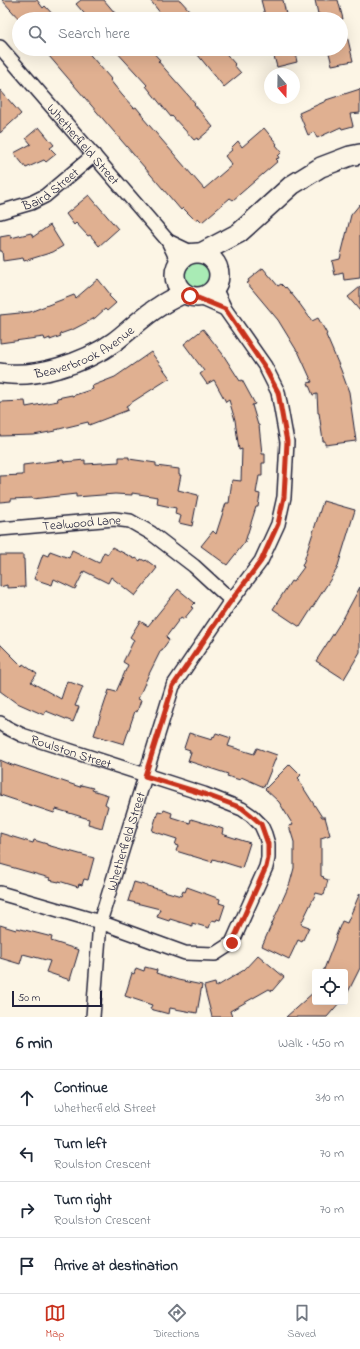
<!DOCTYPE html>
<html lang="en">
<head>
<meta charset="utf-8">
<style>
	:root { --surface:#fff; --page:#f2f2f3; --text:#1f2937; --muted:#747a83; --line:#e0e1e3; --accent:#c8321e }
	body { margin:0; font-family:"Indie Flower",sans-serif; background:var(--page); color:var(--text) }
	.controls { position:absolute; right:12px; bottom:12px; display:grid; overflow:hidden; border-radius:4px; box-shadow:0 4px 16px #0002 }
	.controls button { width:36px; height:36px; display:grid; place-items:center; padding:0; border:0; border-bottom:1px solid var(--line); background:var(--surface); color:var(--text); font:20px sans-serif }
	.compass { position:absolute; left:264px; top:68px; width:36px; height:36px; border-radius:50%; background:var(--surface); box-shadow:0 4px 16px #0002; rotate:160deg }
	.scale { position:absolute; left:12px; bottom:10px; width:90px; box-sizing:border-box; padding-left:4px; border:2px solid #22223b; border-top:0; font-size:11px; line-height:14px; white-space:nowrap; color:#22223b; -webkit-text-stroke:3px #fcf5e5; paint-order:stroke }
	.stop { position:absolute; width:12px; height:12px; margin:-9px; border:3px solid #c8321e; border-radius:50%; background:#fff }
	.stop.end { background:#c8321e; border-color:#fff; box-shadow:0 1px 4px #0008 }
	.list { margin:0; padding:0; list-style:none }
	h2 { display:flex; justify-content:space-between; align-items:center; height:52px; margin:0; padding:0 16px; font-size:17px }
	h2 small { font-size:13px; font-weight:400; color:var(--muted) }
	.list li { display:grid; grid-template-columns:26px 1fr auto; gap:12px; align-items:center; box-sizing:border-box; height:56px; padding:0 16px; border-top:1px solid var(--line) }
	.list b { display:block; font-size:15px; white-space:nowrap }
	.list p { margin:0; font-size:13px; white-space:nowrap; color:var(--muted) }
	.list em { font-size:13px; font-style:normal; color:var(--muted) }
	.icon { flex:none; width:22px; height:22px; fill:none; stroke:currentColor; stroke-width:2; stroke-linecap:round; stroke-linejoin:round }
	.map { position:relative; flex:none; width:360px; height:1017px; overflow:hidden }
	.search { position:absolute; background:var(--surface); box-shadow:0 4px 16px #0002; left:12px; right:12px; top:12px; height:44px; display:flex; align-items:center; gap:10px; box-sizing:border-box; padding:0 14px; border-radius:22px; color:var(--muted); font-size:15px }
	.sheet { height:276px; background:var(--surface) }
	nav { display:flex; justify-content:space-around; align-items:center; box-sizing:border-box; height:56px; border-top:1px solid var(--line); background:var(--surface); font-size:11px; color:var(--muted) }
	nav a { display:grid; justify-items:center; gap:2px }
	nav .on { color:var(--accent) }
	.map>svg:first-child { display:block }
	.green { fill:#a9ebb5; stroke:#668678 }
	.building { fill:#e0b091; stroke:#22223b }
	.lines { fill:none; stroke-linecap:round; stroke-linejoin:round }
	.street-casing { stroke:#22223b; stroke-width:16 }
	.secondary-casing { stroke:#22223b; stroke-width:22 }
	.street { stroke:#fcf5e5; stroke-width:13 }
	.secondary { stroke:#fcf5e5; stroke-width:19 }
	.route { stroke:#c8321e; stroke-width:5 }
	.labels { text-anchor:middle; stroke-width:4; stroke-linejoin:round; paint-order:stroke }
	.street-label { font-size:13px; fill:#22223b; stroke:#fcf5e5 }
</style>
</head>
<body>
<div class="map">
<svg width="360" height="1017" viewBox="0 0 360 1017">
	<rect width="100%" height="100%" fill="#fcf5e5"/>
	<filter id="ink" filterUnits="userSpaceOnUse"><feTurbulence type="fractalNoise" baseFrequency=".025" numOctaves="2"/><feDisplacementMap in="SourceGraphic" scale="8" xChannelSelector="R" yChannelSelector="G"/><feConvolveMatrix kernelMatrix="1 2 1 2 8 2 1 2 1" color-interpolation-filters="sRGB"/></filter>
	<g filter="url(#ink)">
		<circle class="green" cx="199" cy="276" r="14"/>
		<g class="building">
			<path d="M2,0H37L43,8L45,6L57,19H19Z"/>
			<path d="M81,0H104L120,19H89L76,4Z"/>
			<path d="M150,0H180L190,11L188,13L193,19H165Z"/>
			<path d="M261,0H283L287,19H266Z"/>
			<path d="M315,0H338L343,19H321L320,14H318Z"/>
			<path d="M341,27H345L353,61L332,65L328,49H341Z"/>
			<path d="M43,49H85L111,79L110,80L122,95L134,108L136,107L144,117L143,118L204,189L232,165L225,156L232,150L231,148L238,141L242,147L264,128L277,144L276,145L282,152L278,156L279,158L276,159L278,161L233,200L230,198L202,222L198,218L195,220L183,208L181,210Z"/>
			<path d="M114,49H150L160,60L158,61L195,103L194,104L213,127L198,140L197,138L194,140L172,116L171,117L146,86L147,85Z"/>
			<path d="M193,49H222L235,64L234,65L241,73L224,87Z"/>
			<path d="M272,49H294L297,62L277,67Z"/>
			<path d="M360,89V113L350,114L353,126L342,129L341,127L317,138L314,132L308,135L299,113L326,101V100Z"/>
			<path d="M0,90L21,114L0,133Z"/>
			<path d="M39,127L54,145L50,148L56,154L46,162L44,160L26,168L14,153L31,144L26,138Z"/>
			<path d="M89,195L118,229L99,246L90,235L88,236L76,223L74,225L66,214Z"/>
			<path d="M360,204V278L344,280L343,273L335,275L332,261L340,259L351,215Z"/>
			<path d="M50,225L63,246L53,252L24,261L23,258L3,261L2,251H0V237L11,235V238L31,233L33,237Z"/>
			<path d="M263,268L278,286L281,284L285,288L286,287L299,303L312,321L318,318L327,334L326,335L341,370L349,392L356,441L325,445V441H323L319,413H318L317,394L313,395L308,383L312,382L298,351H297L278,320L247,283L249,282L248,280Z"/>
			<path d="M98,279L110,294L109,296L116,303L107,311L105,309L95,318L74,329L60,334L61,336L50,340V338L45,340L44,337L0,343V315L30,312L74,295L76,298Z"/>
			<path d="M360,287V311L348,297Z"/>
			<path d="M203,329L222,353L240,381L242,380L255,404L252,405L258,425H259L262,454H265V463H262V476H259L256,493L260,494L258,507H256L245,542L227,565L201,546L213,531L216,534L226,503H229L232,480L241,481L242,449L239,450L235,420L229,400L226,402L214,380L207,384L200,374L204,371L184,344Z"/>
			<path d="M151,352L170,378L126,406L128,410L89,425L88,422L55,430V431L34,435L0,436V402L25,401L26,407L58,401L57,398L72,395V396L93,389L92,386L115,377Z"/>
			<path d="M119,457H129V459L156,463V466L179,469V475H181L178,490L198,495L192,526L179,523L181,516L175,514L176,508L157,504L158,497L132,493V495L115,494L76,497V494L32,499V498L11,499V501L0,502V476L23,475V465L63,460L64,462L85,460V464L119,462Z"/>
			<path d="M323,501L355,510L337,569L300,627L273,609L291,581L293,582L304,567L302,566L304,561Z"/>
			<path d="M112,547L135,559L136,558L140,561L141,559L145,561L146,560L157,568L135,596L111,577L108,583L84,571L75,589L54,579L52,585L34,579L43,554L48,556L50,551L69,558L72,550L99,563L104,552L108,554Z"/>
			<path d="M0,555H23V559H24L25,587L7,588V585L0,587Z"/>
			<path d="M360,587V652L344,679L316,661L344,617Z"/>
			<path d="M178,589L195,603L191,607L193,608L184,619L181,617L166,637L169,640L162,650H161L148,676L138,699L141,700L137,712L135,711L124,744L94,735L109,690L116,692L128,665L123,662L134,640L130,637L140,621L148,626Z"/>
			<path d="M0,644L22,666L23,664L37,674L31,682L61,699L67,681L83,687L75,706L79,707L73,722L46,711L44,715L15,702L0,691Z"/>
			<path d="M189,733L212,740L213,736L214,737L216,733L231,738L228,746L254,754L257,748L277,755L264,787L241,777L240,780L227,776L228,774L188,761L191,752H189L190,750L184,748Z"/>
			<path d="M0,760L14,766V765L80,787L81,785L93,788L92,790L108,795L105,804L108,806L102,828L88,824L89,819L56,809L54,813L0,795Z"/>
			<path d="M290,764L301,775L298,778L300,780L299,781L322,817H325L330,835L321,838V876L324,877L323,878L328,880L324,895L316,893L301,924L309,927L302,942L298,940L289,959L262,946L290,883L294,868V842L289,826L293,825L279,802L265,789Z"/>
			<path d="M164,810L172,813L171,817L190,823L191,819L211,825L223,829L222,834L250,843L242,868L213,859L212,862L176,851L178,846L175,845L177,839L152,831L158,811L163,812Z"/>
			<path d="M0,833L33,843L34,840L47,844V845L94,858L88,880L84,879L82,885L79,884L78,887L59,881V882L49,880L50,878L0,864Z"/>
			<path d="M134,882L181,896L183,891L185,892L187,887L220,899L219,903L225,905L220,920L217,919L216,921L212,920L209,928L192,923V926L170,919L169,921L157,917L160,909L128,901Z"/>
			<path d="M360,893V968L345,998V972H323L336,938H335L342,921L347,923Z"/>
			<path d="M0,925L16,930L17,928L52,937L51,941L79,950L70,980L46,972L50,961L23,954L20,964L0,958Z"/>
			<path d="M258,955L284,977L272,991L269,989L230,1011L232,1017H212L204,986L215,983L216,987L244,970Z"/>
			<path d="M145,967L157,970L156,973L178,980L202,985L197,1013L170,1008L169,1014L150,1009L152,1005L125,996L132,973L134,974L136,968L144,971Z"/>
			<path d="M315,991V1002H340L327,1017H286Z"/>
		</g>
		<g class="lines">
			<g class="street-casing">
				<g id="street">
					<path id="s1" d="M0,47L168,241L178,262"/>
					<path id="s2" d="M0,212L31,203L45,196L94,155"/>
					<path d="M168,241L193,253"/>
					<path d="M198,297L225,309"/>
					<path id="s3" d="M0,529L114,519L130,521L151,533L194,566L231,600"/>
					<path id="s4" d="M0,723L6,727L22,735L204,794L242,809L252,816L261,825L265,834L268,844V858L266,867L232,943L215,954L185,953L100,922L0,893"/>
					<path id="s5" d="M93,1017L100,922L173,686L228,605L261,561L278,524L284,497L287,442L278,392L265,366L225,309L215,288"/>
				</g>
			</g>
			<g class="secondary-casing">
				<g id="secondary">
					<circle cx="197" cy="275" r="22"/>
					<path d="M201,253L239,233L292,185L321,167L350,156L360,154"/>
					<path id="s6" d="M0,373C35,379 85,363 114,342C129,331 143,316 160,306C167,301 176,297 184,293"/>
				</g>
			</g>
			<use href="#street" class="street"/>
			<use href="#secondary" class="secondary"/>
		</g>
	</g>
	<g class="lines" filter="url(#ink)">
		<path class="route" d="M190,296L198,298L225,309L264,366L278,392L287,442L284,497L278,524L261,561L228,605L173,686L145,776L204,794L242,808L252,816L261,824L268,844V858L266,867L232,943"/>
	</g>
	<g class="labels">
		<g class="street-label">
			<text dy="5" stroke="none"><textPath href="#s1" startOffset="128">Whetherfield Street</textPath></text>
			<text dy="5" stroke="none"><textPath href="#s2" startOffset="56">Baird Street</textPath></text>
			<text dy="5" stroke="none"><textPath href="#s6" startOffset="89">Beaverbrook Avenue</textPath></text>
			<text dy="5" stroke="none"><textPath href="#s3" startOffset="82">Tealwood Lane</textPath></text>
			<text dy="5" stroke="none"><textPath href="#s4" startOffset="77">Roulston Street</textPath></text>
			<text dy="5" stroke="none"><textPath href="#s5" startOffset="180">Whetherfield Street</textPath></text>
		</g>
	</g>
</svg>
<div class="controls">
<button><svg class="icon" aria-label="locate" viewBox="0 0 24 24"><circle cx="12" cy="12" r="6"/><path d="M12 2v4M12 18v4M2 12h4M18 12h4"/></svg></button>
</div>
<svg class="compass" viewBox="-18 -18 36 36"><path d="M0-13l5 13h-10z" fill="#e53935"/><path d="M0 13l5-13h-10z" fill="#747a83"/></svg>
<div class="scale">50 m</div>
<div class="stop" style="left:190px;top:296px"></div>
<div class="stop end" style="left:232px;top:943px"></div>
<div class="search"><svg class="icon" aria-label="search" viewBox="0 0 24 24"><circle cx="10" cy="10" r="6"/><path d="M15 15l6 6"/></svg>Search here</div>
</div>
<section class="sheet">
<h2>6 min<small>Walk · 450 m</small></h2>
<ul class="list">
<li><svg class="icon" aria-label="ahead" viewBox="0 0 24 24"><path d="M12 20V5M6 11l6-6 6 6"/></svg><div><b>Continue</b><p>Whetherfield Street</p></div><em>310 m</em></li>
<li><svg class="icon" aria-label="left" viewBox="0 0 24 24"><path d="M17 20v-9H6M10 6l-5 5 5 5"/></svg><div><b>Turn left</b><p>Roulston Crescent</p></div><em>70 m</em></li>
<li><svg class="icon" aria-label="right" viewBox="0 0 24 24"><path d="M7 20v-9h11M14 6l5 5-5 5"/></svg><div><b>Turn right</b><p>Roulston Crescent</p></div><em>70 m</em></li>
<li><svg class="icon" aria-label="arrive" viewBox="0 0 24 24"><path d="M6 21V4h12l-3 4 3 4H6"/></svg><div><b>Arrive at destination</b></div></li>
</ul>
</section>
<nav>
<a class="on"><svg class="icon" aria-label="map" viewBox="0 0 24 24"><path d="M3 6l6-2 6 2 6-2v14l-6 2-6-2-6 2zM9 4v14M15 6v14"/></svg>Map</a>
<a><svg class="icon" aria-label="directions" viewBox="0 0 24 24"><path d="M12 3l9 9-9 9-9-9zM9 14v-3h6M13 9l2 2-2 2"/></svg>Directions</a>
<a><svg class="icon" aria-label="saved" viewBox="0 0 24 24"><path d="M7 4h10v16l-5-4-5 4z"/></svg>Saved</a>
</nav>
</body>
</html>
